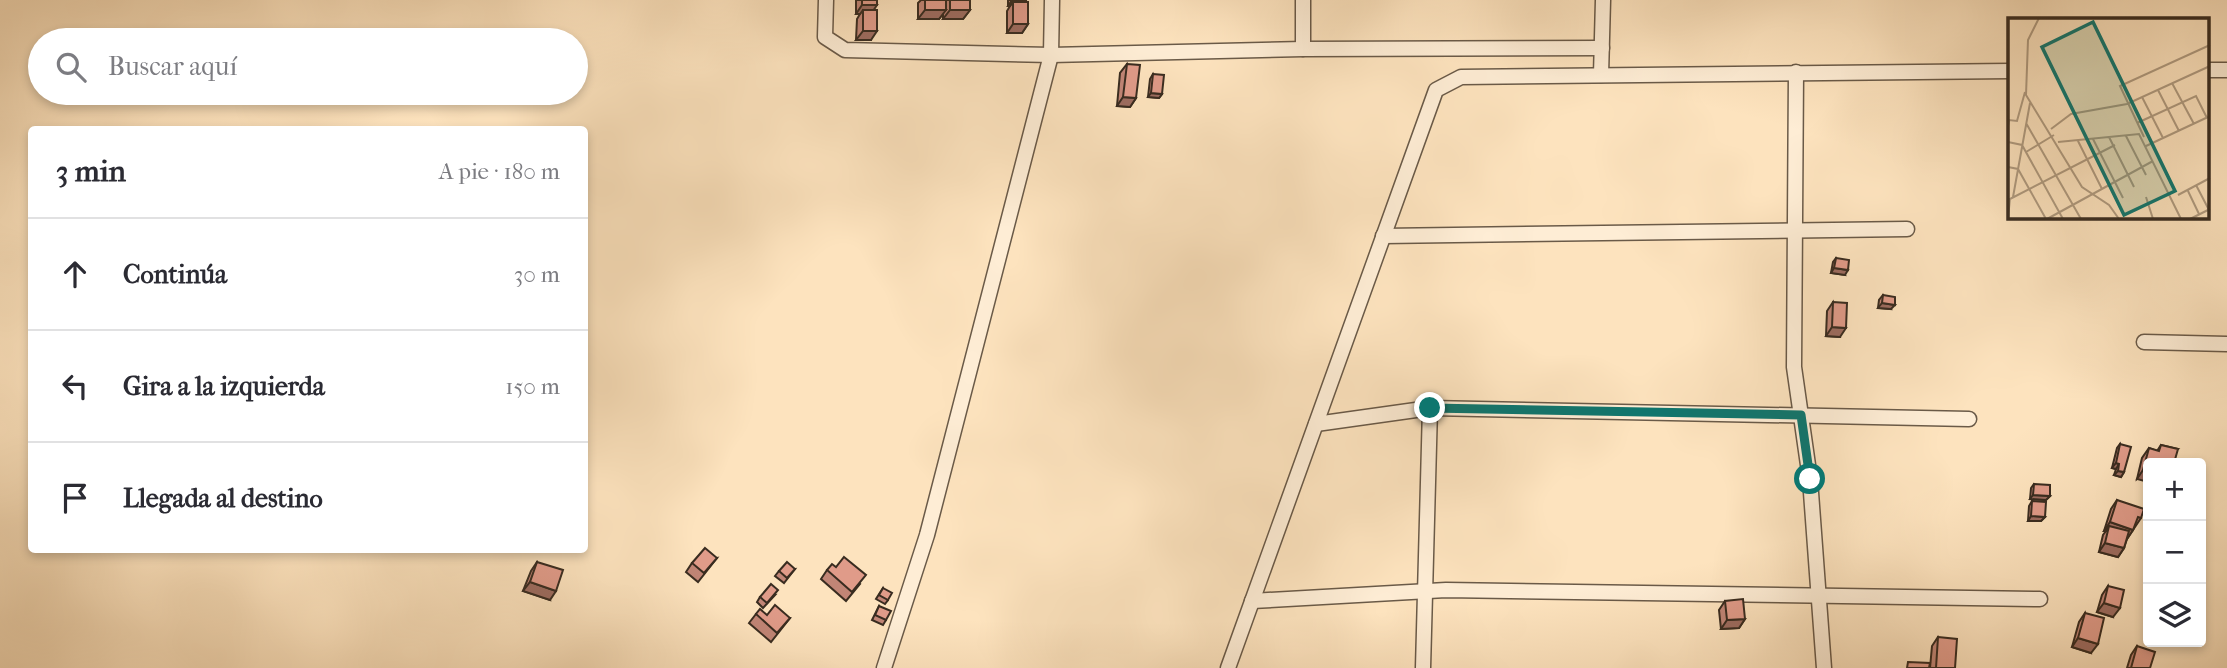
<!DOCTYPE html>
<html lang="es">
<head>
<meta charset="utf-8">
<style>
	:root { --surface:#fff; --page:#f2f2f3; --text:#2b2b33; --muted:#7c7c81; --line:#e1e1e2 }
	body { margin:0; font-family:"IM FELL French Canon",serif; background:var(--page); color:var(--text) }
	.controls { position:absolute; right:21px; bottom:21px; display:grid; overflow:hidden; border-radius:7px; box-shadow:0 4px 10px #0003 }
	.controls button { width:63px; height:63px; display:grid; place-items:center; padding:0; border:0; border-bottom:2px solid var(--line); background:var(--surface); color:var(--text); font:35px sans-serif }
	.stop { position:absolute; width:21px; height:21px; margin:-16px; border:5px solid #0f766e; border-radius:50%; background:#fff }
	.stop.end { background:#0f766e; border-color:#fff; box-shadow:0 2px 7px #0008 }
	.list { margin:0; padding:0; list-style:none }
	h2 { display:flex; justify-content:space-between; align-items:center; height:91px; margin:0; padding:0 28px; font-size:30px }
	h2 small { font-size:23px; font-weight:400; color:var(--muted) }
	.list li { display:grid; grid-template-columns:46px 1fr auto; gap:21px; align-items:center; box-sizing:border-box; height:112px; padding:0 28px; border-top:2px solid var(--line) }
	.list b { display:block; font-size:26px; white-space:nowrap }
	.list em { font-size:23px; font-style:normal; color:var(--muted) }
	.icon { flex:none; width:38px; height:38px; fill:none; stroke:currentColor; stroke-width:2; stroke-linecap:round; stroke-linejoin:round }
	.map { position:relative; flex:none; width:2227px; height:668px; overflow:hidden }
	.search { position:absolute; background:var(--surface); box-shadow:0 4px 10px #0003; left:28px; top:28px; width:560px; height:77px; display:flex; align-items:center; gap:18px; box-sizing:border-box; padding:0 24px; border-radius:38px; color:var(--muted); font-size:26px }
	.panel { position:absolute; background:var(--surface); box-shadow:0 4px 10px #0003; left:28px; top:126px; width:560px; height:427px; border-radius:7px }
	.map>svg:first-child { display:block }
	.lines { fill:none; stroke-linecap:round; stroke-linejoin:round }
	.street-casing { stroke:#6a5a48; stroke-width:17 }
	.street { stroke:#feedd5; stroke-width:14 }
	.wall { fill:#c18576; stroke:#392c20; stroke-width:2 }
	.shaded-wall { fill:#9d6c60; stroke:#392c20; stroke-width:2 }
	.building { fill:#e09b89; stroke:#392c20; stroke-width:2 }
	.route { stroke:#0f766e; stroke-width:9 }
	.inset-road { fill:none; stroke:#af9a7f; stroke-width:2 }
	.view { fill:#0f766e; fill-opacity:0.15; stroke:#0f766e; stroke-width:3.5 }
	.inset-edge { fill:none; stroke:#392c20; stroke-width:3.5 }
</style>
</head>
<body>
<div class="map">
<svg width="2227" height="668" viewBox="0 0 2227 668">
	<rect width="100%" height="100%" fill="#fde3be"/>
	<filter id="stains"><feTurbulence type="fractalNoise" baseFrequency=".00286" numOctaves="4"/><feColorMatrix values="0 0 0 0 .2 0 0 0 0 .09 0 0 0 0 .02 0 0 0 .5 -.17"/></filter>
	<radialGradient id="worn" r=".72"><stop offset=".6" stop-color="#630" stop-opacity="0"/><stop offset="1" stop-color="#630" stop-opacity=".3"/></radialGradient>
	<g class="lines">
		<g class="street-casing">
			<g id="street">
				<path d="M826,0L825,37L845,50L1051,55L1303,49L1602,48"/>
				<path d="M1303,49V0"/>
				<path d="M2208,70H2227"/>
				<path d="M1796,72L1794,367L1810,479L1824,668"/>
				<path d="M1601,75L1603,0"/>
				<path d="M1383,236L1907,229"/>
				<path d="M2144,342L2227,344"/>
				<path d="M1316,424L1430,408L1969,419"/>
				<path d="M1252,601L1446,590L2040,599"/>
				<path d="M884,668L927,535L1051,55L1052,0"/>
				<path d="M1228,668L1436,90L1461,77L2010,71"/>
				<path d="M1423,668L1430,408"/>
			</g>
		</g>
		<use href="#street" class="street"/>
	</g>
	<g class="wall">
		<path d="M856,0H877L873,10L871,40H856L857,19L860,14H856Z"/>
		<path d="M921,0H970V10L963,19H943V14L939,19H918V3Z"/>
		<path d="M1008,0H1026L1025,2L1028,24L1022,33H1007V11L1010,6H1008Z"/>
		<path d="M1127,64L1136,98L1130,107L1117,106L1120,73Z"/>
		<path d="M1153,74L1162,94L1159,98L1148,97L1150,79Z"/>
		<path d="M1836,258L1845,275L1831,273L1833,262Z"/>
		<path d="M1883,295L1891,309L1878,308L1879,300Z"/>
		<path d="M1833,302L1840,337L1826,336L1827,311Z"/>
		<path d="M2120,444L2124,472L2121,477L2114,475L2116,469L2112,468L2117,448Z"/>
		<path d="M2161,445L2178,449L2137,479L2142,458L2149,448L2157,451Z"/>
		<path d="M2034,484L2050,496L2046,500L2030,499L2031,488Z"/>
		<path d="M2117,500L2141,518L2127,539L2124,548L2118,557L2099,552L2103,535L2106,531H2104L2111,509Z"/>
		<path d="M2032,501L2045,517L2041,521H2028L2029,506Z"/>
		<path d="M717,558L698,582L686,572L692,563Z"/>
		<path d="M537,562L550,600L523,591L531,571Z"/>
		<path d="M836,567L860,584L846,601L821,579L827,570Z"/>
		<path d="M795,569L784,583L775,576L779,571Z"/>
		<path d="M2108,586L2113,617L2097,612L2102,595Z"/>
		<path d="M883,588L888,600L885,604L876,599Z"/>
		<path d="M775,595L763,608L757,602L760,597Z"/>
		<path d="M1725,601L1745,619L1739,628L1721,629L1719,610Z"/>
		<path d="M879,606L886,620L883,625L872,620Z"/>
		<path d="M2085,613L2091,653L2072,647L2079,622Z"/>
		<path d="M756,614L767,615L790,618L771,642L749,623Z"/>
		<path d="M1938,637L1955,668H1930L1932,646Z"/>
		<path d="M2137,646L2150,668H2127L2131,655Z"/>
	</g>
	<g class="shaded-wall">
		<path d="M1012,0H1026L1022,6L1013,2L1010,6H1008Z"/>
		<path d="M862,5H877L871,14L863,10L860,14H856Z"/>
		<path d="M925,10H946L939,19H918Z"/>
		<path d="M950,10H970L963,19H943Z"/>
		<path d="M1013,24H1028L1022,33H1007Z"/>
		<path d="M863,31H877L871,40H856Z"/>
		<path d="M1151,93L1162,94L1159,98L1148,97Z"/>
		<path d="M1123,97L1136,98L1130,107L1117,106Z"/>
		<path d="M1834,268L1848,270L1845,275L1831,273Z"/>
		<path d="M1882,303L1895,305L1891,309L1878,308Z"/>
		<path d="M1832,327L1846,328L1840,337L1826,336Z"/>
		<path d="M2116,463L2119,464L2116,469L2112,468Z"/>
		<path d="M2143,470L2148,471V482L2137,479Z"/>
		<path d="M2118,471L2124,472L2121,477L2114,475Z"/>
		<path d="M2033,495L2050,496L2046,500L2030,499Z"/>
		<path d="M2031,516L2045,517L2041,521H2028Z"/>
		<path d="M2110,522L2133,530L2127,539L2109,526L2106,531H2104Z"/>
		<path d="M2105,543L2124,548L2118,557L2099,552Z"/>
		<path d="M530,582L556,591L550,600L523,591Z"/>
		<path d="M2104,603L2120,608L2113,617L2097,612Z"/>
		<path d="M1745,619L1739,628L1721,629L1727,620Z"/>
		<path d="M2078,638L2098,644L2091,653L2072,647Z"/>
	</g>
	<g class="building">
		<rect x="862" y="0" width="15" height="5"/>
		<rect x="925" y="0" width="21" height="10"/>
		<rect x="950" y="0" width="20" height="10"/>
		<rect x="1013" y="2" width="15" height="22"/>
		<rect x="863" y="10" width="14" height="21"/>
		<path d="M1127,64L1140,65L1136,98L1123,97Z"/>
		<path d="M1153,74L1164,75L1162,94L1151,93Z"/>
		<path d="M1836,258L1849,260L1848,270L1834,268Z"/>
		<path d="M1883,295L1895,297V305L1882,303Z"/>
		<path d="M1833,302L1847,303L1846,328L1832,327Z"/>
		<path d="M2120,444L2131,447L2124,472L2118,471L2119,464L2116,463Z"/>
		<path d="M2161,445L2178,449L2174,463H2148V471L2143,470L2149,448L2159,451Z"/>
		<path d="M2034,484L2050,485V496L2033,495Z"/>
		<path d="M2117,500L2144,509L2141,518L2138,517L2133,530L2110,522Z"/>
		<path d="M2032,501L2046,502L2045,517L2031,516Z"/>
		<path d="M2109,526L2129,531L2124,548L2105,543Z"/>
		<path d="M705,548L717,558L704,573L692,563Z"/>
		<path d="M844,557L866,575L852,592L827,570L832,564L836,567Z"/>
		<path d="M537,562L563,570L556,591L530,582Z"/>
		<path d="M787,562L795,569L787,578L779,571Z"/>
		<path d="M771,584L778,590L767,603L760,597Z"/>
		<path d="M2108,586L2124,590L2120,608L2104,603Z"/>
		<path d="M883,588L892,593L888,600L879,595Z"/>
		<path d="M1743,599L1745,619L1727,620L1725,601Z"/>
		<path d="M775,605L790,618L777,633L756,614L760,609L767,615Z"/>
		<path d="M879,606L891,611L886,620L875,615Z"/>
		<path d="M2085,613L2104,618L2098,644L2078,638Z"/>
		<path d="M1938,637L1957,639L1955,668H1936Z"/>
		<path d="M2137,646L2155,652L2150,668H2131Z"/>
		<path d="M1908,662L1930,663L1929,668H1907Z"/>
	</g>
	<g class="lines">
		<path class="route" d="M1430,408L1801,415L1810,479"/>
	</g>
	<g transform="translate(2008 18)">
		<rect width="201" height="201" fill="#fde3be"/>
		<path class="inset-road" d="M31,0L20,22L18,77L74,169L101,187L111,201M164,65L186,106M150,72L171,113M134,79L155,120M18,105L73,201M129,105L188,78L199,100M0,108L1,102L9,103L17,74M43,111L63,96L119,86L202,48M118,118L138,157M101,119L126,169M136,119L112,68L202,27M85,121L115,180M70,123L94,171M0,124L14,127L55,201M50,124L131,116L173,201M138,128L200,99M18,134L46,117M0,149L10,151L38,201M188,167L201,192M180,173L191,196M170,177L202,160M5,179L22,85M138,179L145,201M0,182L107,127M0,201L2,180M39,201L145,143M182,201L202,191"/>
		<path class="view" d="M85,4L167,173L116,197L34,29Z"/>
		<rect width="201" height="201" class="inset-edge"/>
	</g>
	<rect width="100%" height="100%" filter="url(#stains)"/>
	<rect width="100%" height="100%" fill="url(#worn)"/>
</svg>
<div class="controls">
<button>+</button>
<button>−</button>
<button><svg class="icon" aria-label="layers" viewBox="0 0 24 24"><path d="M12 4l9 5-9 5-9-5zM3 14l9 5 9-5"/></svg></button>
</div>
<div class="stop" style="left:1810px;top:479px"></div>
<div class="stop end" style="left:1430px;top:408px"></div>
<div class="search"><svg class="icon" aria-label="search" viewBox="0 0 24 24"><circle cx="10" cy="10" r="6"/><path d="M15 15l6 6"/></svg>Buscar aquí</div>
<section class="panel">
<h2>3 min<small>A pie · 180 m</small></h2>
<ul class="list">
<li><svg class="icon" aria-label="ahead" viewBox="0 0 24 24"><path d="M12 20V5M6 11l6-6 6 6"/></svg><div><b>Continúa</b></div><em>30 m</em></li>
<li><svg class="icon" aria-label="left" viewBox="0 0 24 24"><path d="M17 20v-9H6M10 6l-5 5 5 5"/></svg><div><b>Gira a la izquierda</b></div><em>150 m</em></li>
<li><svg class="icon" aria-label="arrive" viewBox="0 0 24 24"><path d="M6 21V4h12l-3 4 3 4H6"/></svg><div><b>Llegada al destino</b></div></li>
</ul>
</section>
</div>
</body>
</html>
